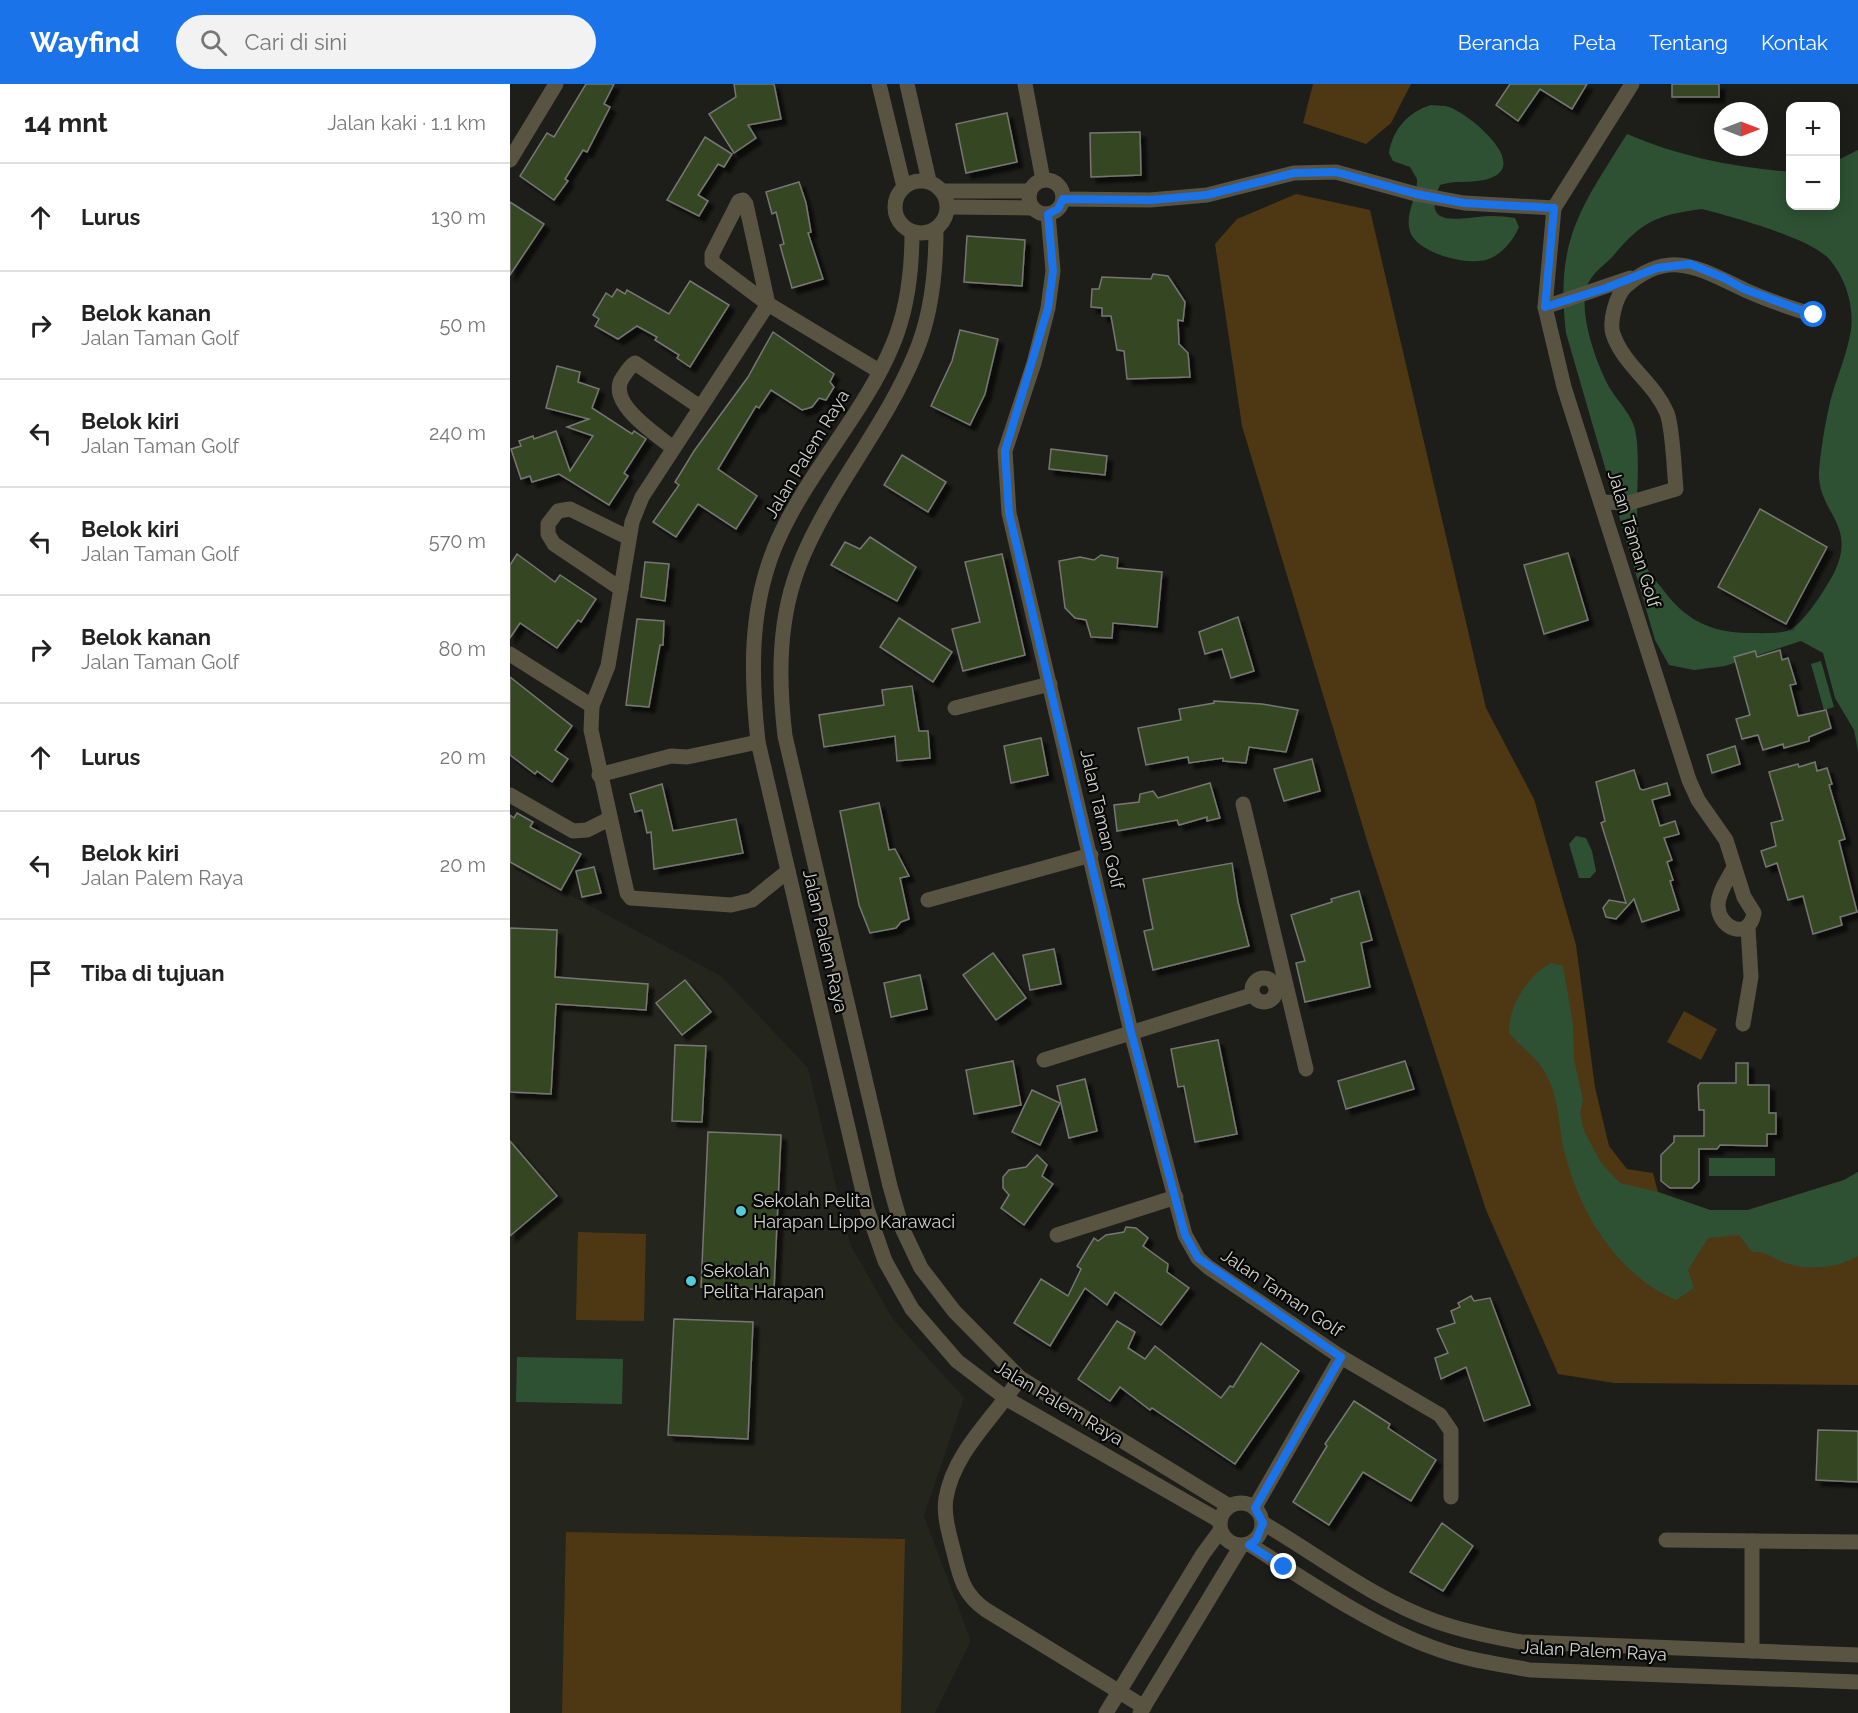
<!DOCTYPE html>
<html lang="id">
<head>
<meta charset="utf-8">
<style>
	:root { --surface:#fff; --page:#f2f2f2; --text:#222; --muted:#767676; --line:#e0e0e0; --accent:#1a73e8 }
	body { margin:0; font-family:Raleway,sans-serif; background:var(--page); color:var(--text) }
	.controls { position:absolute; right:18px; top:18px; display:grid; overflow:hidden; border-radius:12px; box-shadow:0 3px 15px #0003 }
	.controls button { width:54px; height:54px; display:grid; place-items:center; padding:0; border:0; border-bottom:2px solid var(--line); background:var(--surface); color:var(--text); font:30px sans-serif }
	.compass { position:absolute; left:1204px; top:18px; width:54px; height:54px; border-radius:50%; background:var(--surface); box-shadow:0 3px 15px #0003; rotate:90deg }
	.stop { position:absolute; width:18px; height:18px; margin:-14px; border:4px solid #1a73e8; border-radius:50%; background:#fff }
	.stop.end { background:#1a73e8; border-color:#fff; box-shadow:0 2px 6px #0008 }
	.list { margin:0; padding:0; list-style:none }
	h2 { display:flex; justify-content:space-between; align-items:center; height:78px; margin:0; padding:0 24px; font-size:26px }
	h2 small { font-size:20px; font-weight:400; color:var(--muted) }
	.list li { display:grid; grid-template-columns:39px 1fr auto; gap:18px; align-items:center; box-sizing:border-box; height:108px; padding:0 24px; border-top:2px solid var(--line) }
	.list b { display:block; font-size:22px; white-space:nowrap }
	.list p { margin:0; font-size:20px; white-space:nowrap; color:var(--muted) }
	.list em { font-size:20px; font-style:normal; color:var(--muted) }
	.icon { flex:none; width:33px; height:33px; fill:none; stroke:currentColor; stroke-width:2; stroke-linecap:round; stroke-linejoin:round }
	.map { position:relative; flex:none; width:1348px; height:1629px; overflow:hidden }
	header { display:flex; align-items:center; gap:36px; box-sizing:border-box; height:84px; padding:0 30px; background:var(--accent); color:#fff }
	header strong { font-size:28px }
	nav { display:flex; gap:33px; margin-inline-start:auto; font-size:21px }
	.search { width:420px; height:54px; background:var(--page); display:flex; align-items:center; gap:15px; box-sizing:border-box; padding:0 21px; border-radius:33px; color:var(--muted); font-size:22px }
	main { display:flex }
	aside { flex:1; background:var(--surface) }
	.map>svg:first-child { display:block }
	.built { fill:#24251c }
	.green { fill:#4e3713 }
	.water { fill:#2e5134; fill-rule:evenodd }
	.building { fill:#344620; stroke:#767774; stroke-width:1.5; filter:url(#shadow) }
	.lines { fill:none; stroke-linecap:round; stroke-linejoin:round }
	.minor { stroke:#595442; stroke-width:15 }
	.route { stroke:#1a73e8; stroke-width:8 }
	.poi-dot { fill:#52ccd6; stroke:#070706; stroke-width:2 }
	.labels { text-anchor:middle; stroke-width:4.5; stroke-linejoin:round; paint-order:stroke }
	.street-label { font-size:18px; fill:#d1d1cf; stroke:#070706 }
	.poi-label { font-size:18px; fill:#d1d1cf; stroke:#070706; text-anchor:start }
</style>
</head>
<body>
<header>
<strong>Wayfind</strong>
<div class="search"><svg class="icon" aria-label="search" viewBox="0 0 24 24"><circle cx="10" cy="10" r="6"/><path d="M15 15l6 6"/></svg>Cari di sini</div>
<nav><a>Beranda</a><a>Peta</a><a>Tentang</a><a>Kontak</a></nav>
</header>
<main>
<aside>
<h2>14 mnt<small>Jalan kaki · 1.1 km</small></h2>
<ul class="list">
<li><svg class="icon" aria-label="ahead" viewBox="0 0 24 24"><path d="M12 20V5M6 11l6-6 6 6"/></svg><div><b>Lurus</b></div><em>130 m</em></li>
<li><svg class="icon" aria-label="right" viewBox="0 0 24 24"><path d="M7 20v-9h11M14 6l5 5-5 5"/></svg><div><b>Belok kanan</b><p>Jalan Taman Golf</p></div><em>50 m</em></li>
<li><svg class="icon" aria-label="left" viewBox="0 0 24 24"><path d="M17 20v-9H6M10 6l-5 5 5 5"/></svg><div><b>Belok kiri</b><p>Jalan Taman Golf</p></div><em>240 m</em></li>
<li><svg class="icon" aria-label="left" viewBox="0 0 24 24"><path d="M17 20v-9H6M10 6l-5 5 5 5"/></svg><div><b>Belok kiri</b><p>Jalan Taman Golf</p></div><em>570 m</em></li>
<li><svg class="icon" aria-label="right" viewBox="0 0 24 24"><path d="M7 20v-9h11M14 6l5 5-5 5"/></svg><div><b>Belok kanan</b><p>Jalan Taman Golf</p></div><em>80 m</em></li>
<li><svg class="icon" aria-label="ahead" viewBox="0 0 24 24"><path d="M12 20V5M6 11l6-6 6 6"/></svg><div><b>Lurus</b></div><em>20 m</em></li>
<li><svg class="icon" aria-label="left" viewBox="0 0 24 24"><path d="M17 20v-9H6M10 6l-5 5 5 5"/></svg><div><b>Belok kiri</b><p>Jalan Palem Raya</p></div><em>20 m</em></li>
<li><svg class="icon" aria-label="arrive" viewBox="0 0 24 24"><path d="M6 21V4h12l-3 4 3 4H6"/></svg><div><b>Tiba di tujuan</b></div></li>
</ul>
</aside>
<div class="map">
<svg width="1348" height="1629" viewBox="0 0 1348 1629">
	<defs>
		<filter id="shadow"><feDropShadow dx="5.5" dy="5.5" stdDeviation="1.5" flood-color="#0009"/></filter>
	</defs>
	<rect width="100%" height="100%" fill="#1d1d1a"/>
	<path class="built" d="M0,779L211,892L298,984L340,1160L383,1235L454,1314L414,1432L461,1557L425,1629H0Z"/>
	<g class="green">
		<path d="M803,0H901L881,39L856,60L793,39Z"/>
		<path d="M786,110L860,126L976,624L1024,715L1066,861L1085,1003L1099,1062L1117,1085L1143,1089L1148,1108L1200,1126H1238L1334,1096L1348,1088V1301L1104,1299L1048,1290L976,1126L858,760L732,342L705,160L727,135Z"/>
		<path d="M1174,927L1207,945L1191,976L1157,958Z"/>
		<path d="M68,1148L136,1150L134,1237L66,1236Z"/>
		<path d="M56,1448L395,1455L391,1629H52Z"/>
	</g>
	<g class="water">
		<path d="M921,21C927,22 934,21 939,23C957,29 1015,75 985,92C969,101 948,95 930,101C913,140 939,136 967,133C980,131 993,132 1005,134L1009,143C1004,155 994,168 981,174C962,184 910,170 901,150C893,131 908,114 907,95L900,83L883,77L879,69C883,45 898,28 921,21Z"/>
		<path d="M1117,50C1170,73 1224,83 1280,88V122H1326V77L1348,66V667L1344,646L1325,614L1313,569L1291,557L1215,582L1184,586L1159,581L1145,556L1056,249C1045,156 1070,125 1117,50ZM1192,125C1222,133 1302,154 1320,176C1336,195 1344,222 1341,246C1337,271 1326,295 1320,318C1315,340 1311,365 1309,387C1307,429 1348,439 1324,489C1316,504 1292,543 1277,547C1265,550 1250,549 1237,549C1203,548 1179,538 1157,511C1152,503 1144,496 1139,488C1117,448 1134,389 1125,345C1121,330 1109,319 1101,306C1087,283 1064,220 1080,196C1086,186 1097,179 1104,171C1133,136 1148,131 1192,125Z"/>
		<path d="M1311,577L1324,623L1314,626L1301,580Z"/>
		<path d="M1066,752L1076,754L1082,767L1086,787L1080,794H1069L1059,760Z"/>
		<path d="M1041,879L1053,882L1063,940L1064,975L1073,1016L1070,1029L1074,1047L1091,1079L1110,1099L1148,1108L1200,1126H1238L1334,1096L1348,1088V1172C1326,1185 1297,1187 1273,1178C1263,1174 1253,1166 1242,1168L1229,1151L1198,1154L1178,1186L1184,1204L1166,1216C1104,1190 1065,1121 1052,1057C1048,1033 1048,1012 1036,990C1027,973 1011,964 999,949C998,923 1018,891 1041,879Z"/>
		<rect x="1199" y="1074" width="66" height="18"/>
		<path d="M7,1273L113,1275L112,1320L6,1318Z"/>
	</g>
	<g class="building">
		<path d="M76,0H104L94,20L100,23L77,68L73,66L55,95L58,97L44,116L10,92L37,49L44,53Z"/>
		<path d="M224,0H264L271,35L238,41L246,54L224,69L199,30L226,13Z"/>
		<path d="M1000,0H1077L1062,25L1030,5L1008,37L986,21Z"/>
		<rect x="1162" y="0" width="47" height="13"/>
		<path d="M497,29L507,78L456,89L446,40Z"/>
		<path d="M630,48L631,91L581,93L580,49Z"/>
		<path d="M195,53L222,70L214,83L208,80L188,111L198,117L189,132L157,116Z"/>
		<path d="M289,98L296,119L301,148L298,149L313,195L282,204L270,161L274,160L266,128L262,130L256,108Z"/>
		<path d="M0,118L34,140L0,191Z"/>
		<path d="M457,152L515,156L512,202L454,198Z"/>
		<path d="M643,190L658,192L675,218L673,237L668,236L669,260L678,269L680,293L617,295L614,267L607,266L601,232H592V224L581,223L582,205H589L592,193L641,195Z"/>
		<path d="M180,197L219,221L180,283L167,274L169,271L145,256L147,253L127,242L108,255L85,242L89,235L83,231L96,209L102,213L107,205L115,210L117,206L159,230Z"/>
		<path d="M450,246L488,255L475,310L460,341L421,322L442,277Z"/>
		<path d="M263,248L324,290L320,298L324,303L316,316L309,314L302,323L292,326L261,306L249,324L246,322L208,385L247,412L226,445L188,420L166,453L143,438L169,401L165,398L184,367L238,293Z"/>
		<path d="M47,282L70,288L68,298L89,305L82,324L122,350L124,347L136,355L114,389L118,392L99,421L49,390L22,398L20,392L11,395L1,365L11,362L9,357L23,352L24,355L46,347L60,387L83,352L57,343L79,335L36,324Z"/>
		<path d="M541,365L597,372L595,391L539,385Z"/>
		<path d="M392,371L436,398L418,428L374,401Z"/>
		<path d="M1250,425L1317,463L1276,540L1208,503Z"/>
		<path d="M360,453L406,483L387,517L321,481L335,458L350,465Z"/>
		<path d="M1058,469L1078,536L1034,550L1014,481Z"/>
		<path d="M7,470L45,498L50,491L86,515L71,538L68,536L47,564L10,539L0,554V481Z"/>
		<path d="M492,470L515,571L453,587L442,545L470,538L455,478Z"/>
		<path d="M591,471L608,474L607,484L652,488L647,543L603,539L602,554L581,553L576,536L565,534L555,524L549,477L570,473L584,476Z"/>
		<path d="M135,478L159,480L155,517L131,513Z"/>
		<path d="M728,533L744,587L721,594L712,565L695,570L689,548Z"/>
		<path d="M389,534L442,568L423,598L370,563Z"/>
		<path d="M127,535L154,537L153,561H150L139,623L116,621Z"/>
		<path d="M1270,566L1272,576L1278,574L1286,600L1280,601L1288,632L1316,626L1321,644L1299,653V657L1274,664L1273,660L1253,666L1248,651L1232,655L1226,635L1240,631L1224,573L1245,567L1247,573Z"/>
		<path d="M0,593L62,642L45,666L58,675L42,698L27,687L25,690L0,671Z"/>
		<path d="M402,602L409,647H418L420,674L387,677L385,652L314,663L309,631L374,621L372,606Z"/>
		<path d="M704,617L752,620L788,626L776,668L739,663L736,679L713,677V674L679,679L678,673L636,681L628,644L671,636L669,625L704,619Z"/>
		<path d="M531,654L538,691L501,699L494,662Z"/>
		<path d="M1225,662L1230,680L1202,689L1197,671Z"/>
		<path d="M802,675L810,707L774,717L764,685Z"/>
		<path d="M1305,678L1307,687L1317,684L1322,700L1319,701L1335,755L1329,757L1347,828L1330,833L1332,841L1303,850L1293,812L1278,816L1267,779L1256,783L1251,767L1266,762L1261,739L1273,736L1259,688L1288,680L1289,683Z"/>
		<path d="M1124,686L1130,705L1133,706L1157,699L1160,711L1142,716L1150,742L1165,737L1169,750L1154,754L1162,776L1157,778L1163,796L1160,797L1169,826L1132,838L1124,815L1106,835L1096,833L1093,824L1099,816L1116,819L1091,739L1095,737L1086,698Z"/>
		<path d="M700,699L710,734L697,737V733L669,741L667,736L607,747L604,721L629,718L630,710L643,707L648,714Z"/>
		<path d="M152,700L163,747L226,735L233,769L144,785L141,748L137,749L132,726L125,728L120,710Z"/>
		<path d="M369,719L379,766L385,765L399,792L390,794L399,835L391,838L386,844L360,849L349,821L330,727Z"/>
		<path d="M7,729L23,738L20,743L71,770L51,806L0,778V731L4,734Z"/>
		<path d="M722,779L728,818L739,862L643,886L634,847L643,845L633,795Z"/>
		<path d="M84,783L91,809L72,813L66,787Z"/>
		<path d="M849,807L862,856L851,859L860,903L795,918L786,879L795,877L781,831L822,818L821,815Z"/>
		<path d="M0,844L47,846L45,893L138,900L136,926L46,920L41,1010L0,1008Z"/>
		<path d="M544,865L551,900L520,906L513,871Z"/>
		<path d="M483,869L516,914L486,936L453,891Z"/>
		<path d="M410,891L417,925L381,933L374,899Z"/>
		<path d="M175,896L201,928L172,951L146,919Z"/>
		<path d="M708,956L727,1050L685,1058L674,1002L668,1003L661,965Z"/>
		<path d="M165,961L196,962L192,1038L162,1037Z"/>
		<path d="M503,977L511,1021L464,1030L456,986Z"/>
		<path d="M895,977L904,1005L836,1025L828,997Z"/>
		<path d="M1226,979H1238V1001H1259V1029H1266V1050H1257V1062L1210,1061L1207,1065H1189V1097L1182,1104H1160L1151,1097V1071L1164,1058V1052H1194V1026H1189L1188,1002L1190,999H1226Z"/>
		<path d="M575,995L587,1047L559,1054L547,1002Z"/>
		<path d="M522,1006L550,1019L530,1061L502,1048Z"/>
		<path d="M198,1048L271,1051L264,1206L191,1203Z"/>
		<path d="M0,1057L47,1112L0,1152Z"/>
		<path d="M527,1071L537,1081L532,1092L543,1100L514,1141L491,1124L499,1111L493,1104V1093L499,1086L516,1083Z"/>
		<path d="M616,1143L626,1144L638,1154L633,1162L658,1180L657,1188L679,1204L651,1241L605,1208L597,1221L575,1204L540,1262L504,1239L531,1195L558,1212L571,1185L567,1182L584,1154L588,1157L596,1151L614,1148Z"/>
		<path d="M961,1212L964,1217L980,1214L1020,1321L974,1337L956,1283L931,1295L925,1274L938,1269L927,1245L945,1239L941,1227L950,1223L948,1219Z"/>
		<path d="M164,1235L243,1238L238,1355L158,1351Z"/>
		<path d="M607,1237L625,1248L618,1264L635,1275L645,1262L711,1314L720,1302L723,1303L751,1259L789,1287L725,1380L642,1324L640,1326L610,1303L600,1317L568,1295Z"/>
		<path d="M844,1317L880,1340L878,1344L926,1376L901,1417L853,1388L819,1441L783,1418L817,1362L815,1360Z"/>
		<path d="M1308,1346L1348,1347V1398L1306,1396Z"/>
		<path d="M932,1439L963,1462L933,1507L900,1488Z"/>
	</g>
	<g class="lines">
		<g class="minor">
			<path d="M369,0L394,103"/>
			<path d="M397,0L419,97"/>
			<path d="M515,0L533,96"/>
			<path d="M1122,0L1044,124L1035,223L1054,303L1179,696L1188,716L1216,756L1234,813L1244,829C1239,858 1207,844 1208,820C1209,807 1217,797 1223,785"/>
			<path d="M0,76L46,0"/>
			<circle cx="536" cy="113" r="17"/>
			<circle cx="411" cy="123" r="26"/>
			<path d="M433,107H520"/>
			<path d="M553,115L640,116L697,111L784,89L826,88L906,110L954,119L1044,124"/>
			<path d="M438,123L523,124"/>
			<path d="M538,130L543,187L538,224L524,279L495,367L499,429L621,948L675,1151L688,1174L698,1183L831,1273L930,1331L941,1347V1413"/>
			<path d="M426,145C426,187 422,231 405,270C375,343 321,404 291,477C268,533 268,593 275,652L380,1102L392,1144L411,1184L444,1227L510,1294L719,1422"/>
			<path d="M402,148C402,186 398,224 383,260C353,333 294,391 264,465C239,528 241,593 248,658L357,1125L375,1177L402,1225L447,1277L497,1315L710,1437"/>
			<path d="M1035,223L1120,194"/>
			<path d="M163,364C146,350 95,318 113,293C117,287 120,282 125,279L190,323"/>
			<path d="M1092,418L1119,419L1166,405C1164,386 1163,345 1157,329C1144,298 1114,282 1103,250C1099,238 1106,212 1115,203C1159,163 1190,185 1235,206C1257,216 1281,224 1304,231"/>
			<path d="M111,505L44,460L38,450V440L48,427L60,425L119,454"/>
			<path d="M0,570L82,622"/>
			<path d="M445,624L540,600"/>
			<path d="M89,691L161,672L177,673L248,658"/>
			<path d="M0,711L63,747L77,746L99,735"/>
			<path d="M733,720L796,985"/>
			<path d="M278,787L242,816L221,821L121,814L117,809L81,646L82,622L98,582L122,438L132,413L258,220L236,120L233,116L229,117L202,170V178L258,220L369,287"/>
			<path d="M418,816L581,771"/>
			<circle cx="754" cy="906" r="12"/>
			<path d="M1233,940L1241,893L1238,844"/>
			<path d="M534,976L742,911"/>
			<path d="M547,1151L666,1113"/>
			<path d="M510,1294C485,1333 444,1367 436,1414C433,1432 440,1452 444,1469C450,1494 454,1511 476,1526L634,1623"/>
			<circle cx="731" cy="1440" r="21"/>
			<path d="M745,1423L831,1273"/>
			<path d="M753,1439C809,1472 864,1515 925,1537C953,1547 982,1553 1011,1558L1348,1571"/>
			<path d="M1156,1456L1348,1458"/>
			<path d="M739,1460C794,1495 865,1544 927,1565C957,1576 989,1580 1020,1586L1348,1598"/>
			<path d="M1242,1567V1457"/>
			<path d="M596,1629L693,1470L710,1447"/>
			<path d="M630,1629L731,1462"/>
		</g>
	</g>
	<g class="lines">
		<path class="route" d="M774,1483L739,1461L746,1456L753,1439L745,1424L831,1273L688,1174L675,1151L621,948L499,429L495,367L538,224L543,187L538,130L548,125L553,115L640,116L697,111L784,89L826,88L906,110L954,119L1044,124L1035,223L1096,204L1147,184L1180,180L1214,194L1234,205L1304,231"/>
	</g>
	<g class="poi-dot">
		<circle cx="231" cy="1127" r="6"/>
		<circle cx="181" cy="1197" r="6"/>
	</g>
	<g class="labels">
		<g class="street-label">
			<text transform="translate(297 370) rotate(-59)" y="6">Jalan Palem Raya</text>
			<text transform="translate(1124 455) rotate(73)" y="6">Jalan Taman Golf</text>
			<text transform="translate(592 735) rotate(77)" y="6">Jalan Taman Golf</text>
			<text transform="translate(315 857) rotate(77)" y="6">Jalan Palem Raya</text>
			<text transform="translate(772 1209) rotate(34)" y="6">Jalan Taman Golf</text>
			<text transform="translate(549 1319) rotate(31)" y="6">Jalan Palem Raya</text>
			<text transform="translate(1084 1567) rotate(3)" y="6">Jalan Palem Raya</text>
		</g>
		<g class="poi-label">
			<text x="243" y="1123">Sekolah Pelita<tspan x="243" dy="21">Harapan Lippo Karawaci</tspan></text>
			<text x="193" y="1193">Sekolah<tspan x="193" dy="21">Pelita Harapan</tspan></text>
		</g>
	</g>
</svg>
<div class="controls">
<button>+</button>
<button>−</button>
</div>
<svg class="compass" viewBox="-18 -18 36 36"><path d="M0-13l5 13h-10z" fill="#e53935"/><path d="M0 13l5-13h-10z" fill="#767676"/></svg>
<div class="stop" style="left:1304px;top:231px"></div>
<div class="stop end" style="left:774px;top:1483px"></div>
</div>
</main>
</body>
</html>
